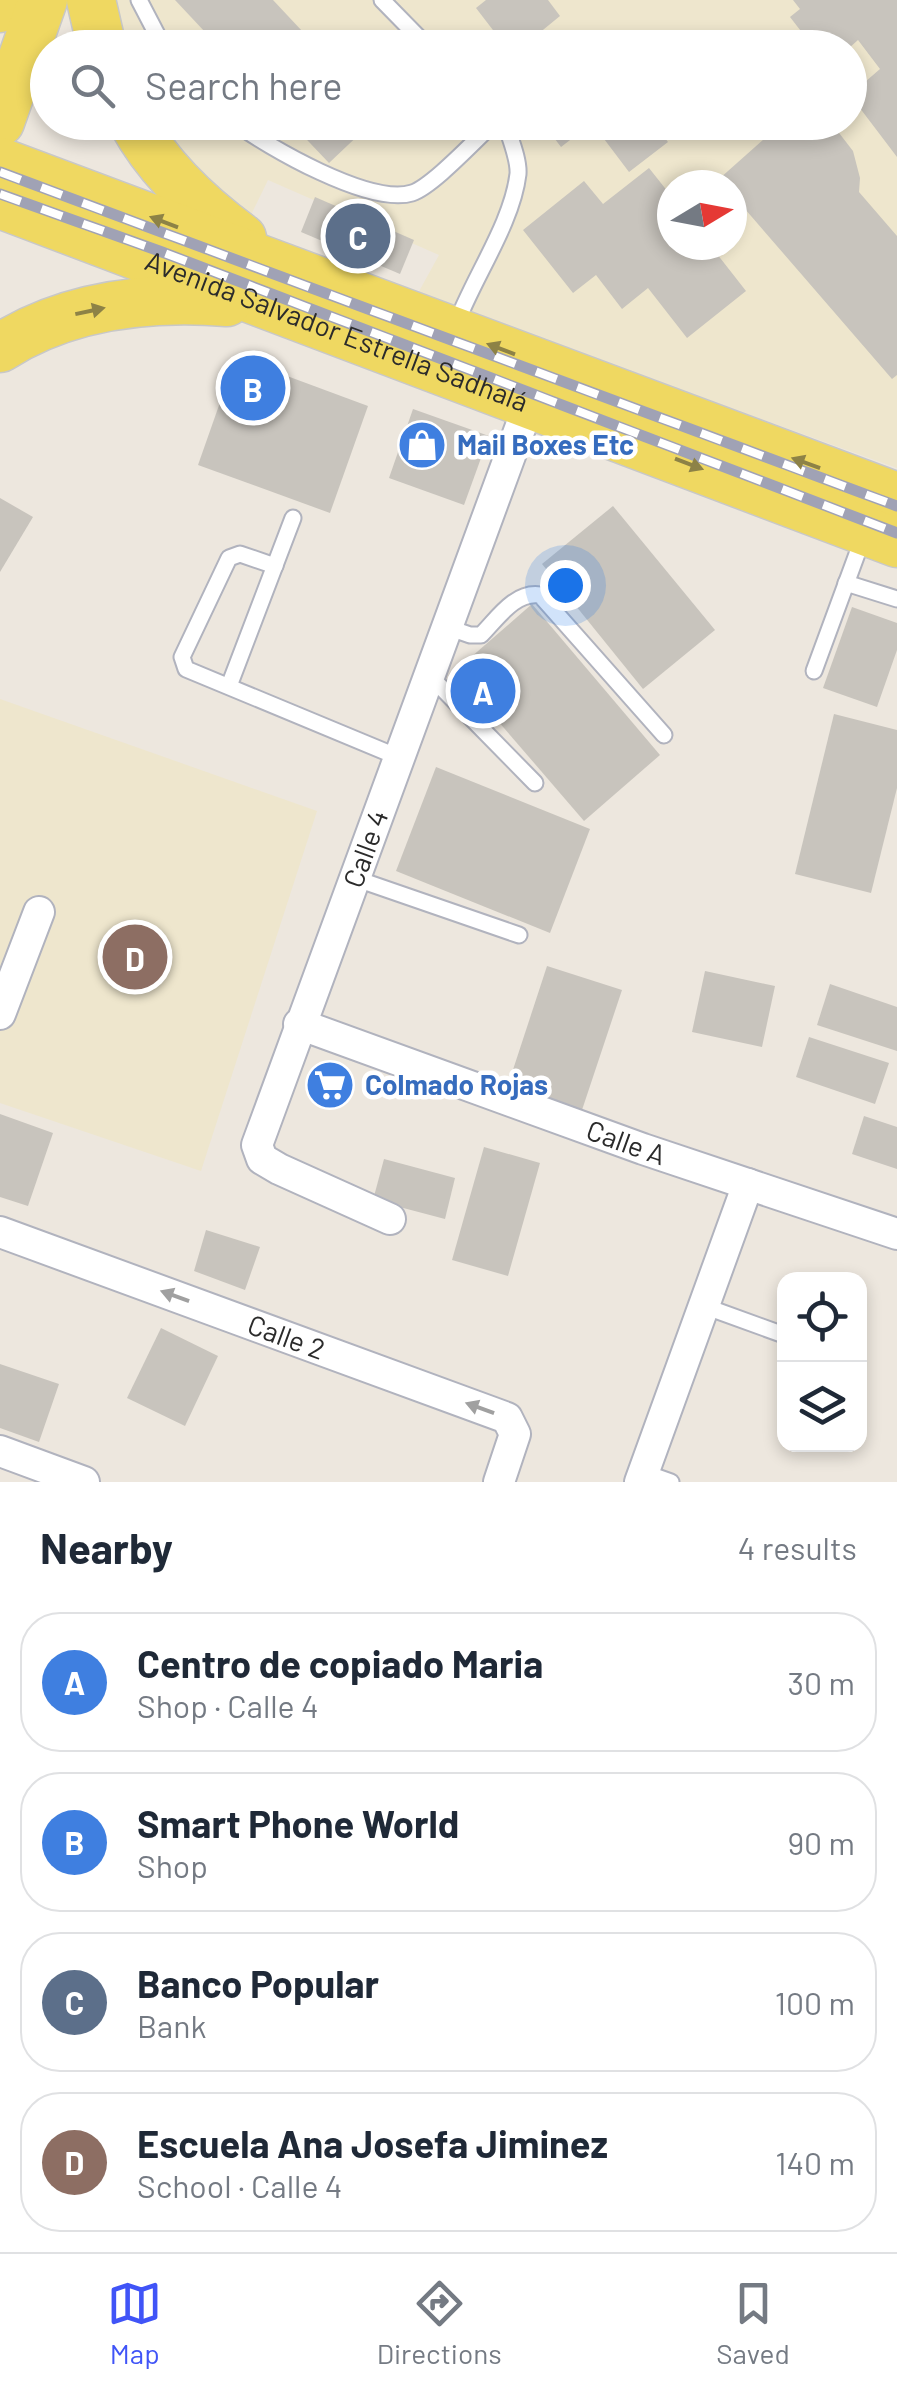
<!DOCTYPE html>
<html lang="en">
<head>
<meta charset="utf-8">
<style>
	:root { --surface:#fff; --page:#f6f6f7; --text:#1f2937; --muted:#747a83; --line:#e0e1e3; --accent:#4054f7 }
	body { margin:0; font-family:Barlow,sans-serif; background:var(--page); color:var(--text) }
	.controls { position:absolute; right:30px; bottom:30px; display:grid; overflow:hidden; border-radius:20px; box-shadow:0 5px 15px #0003 }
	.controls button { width:90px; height:90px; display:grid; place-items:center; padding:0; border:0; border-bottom:2px solid var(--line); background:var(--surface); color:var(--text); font:50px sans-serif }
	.compass { position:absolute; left:657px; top:170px; width:90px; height:90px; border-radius:50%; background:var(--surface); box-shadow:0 5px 15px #0003; rotate:80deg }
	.you { position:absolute; left:565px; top:585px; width:35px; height:35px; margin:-25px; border:8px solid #fff; border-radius:50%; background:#1a73e8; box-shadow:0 0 0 15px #1a73e833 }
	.badge { display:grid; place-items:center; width:65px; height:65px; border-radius:50%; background:var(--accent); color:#fff; font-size:32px; font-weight:700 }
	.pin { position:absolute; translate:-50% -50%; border:5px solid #fff; box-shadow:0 2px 10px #0006 }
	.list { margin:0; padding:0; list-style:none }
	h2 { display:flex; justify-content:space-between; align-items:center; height:130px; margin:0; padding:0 40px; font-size:42px }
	h2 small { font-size:32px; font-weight:400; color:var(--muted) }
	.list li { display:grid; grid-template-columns:65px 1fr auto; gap:30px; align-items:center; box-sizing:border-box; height:140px; margin:0 20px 20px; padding:0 20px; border:2px solid var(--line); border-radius:40px }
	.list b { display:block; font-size:38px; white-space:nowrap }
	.list p { margin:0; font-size:32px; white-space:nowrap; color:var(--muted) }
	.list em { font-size:32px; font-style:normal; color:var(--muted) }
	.icon { flex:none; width:55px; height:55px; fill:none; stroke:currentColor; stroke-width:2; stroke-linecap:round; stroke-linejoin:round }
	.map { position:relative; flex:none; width:897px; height:1482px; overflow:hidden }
	.search { position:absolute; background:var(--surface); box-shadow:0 5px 15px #0003; left:30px; right:30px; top:30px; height:110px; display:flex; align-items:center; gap:25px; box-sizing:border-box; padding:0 35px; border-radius:55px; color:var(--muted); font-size:38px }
	.sheet { height:770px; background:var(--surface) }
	nav { display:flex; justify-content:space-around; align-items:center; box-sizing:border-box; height:140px; border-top:2px solid var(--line); background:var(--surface); font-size:28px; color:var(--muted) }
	nav a { display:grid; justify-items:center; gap:5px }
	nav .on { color:var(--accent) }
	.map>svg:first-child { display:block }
	.education { fill:#eee6cd; fill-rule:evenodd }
	.building { fill:#c8c4bd }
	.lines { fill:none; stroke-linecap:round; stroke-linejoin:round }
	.lane-casing { stroke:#b1b3be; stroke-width:19 }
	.street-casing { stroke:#b1b3be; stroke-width:34 }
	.primary-casing { stroke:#c8c8c8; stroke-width:51 }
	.lane { stroke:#fff; stroke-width:15 }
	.street { stroke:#fff; stroke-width:30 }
	.primary { stroke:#efd861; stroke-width:48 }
	.rail-casing { stroke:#a0a2b5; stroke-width:11 }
	.rail { stroke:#fff; stroke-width:8; stroke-dasharray:22; stroke-linecap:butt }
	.oneway { fill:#8d8246 }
	.oneway2 { fill:#a0a0a0 }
	.labels { text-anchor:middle; stroke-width:9; stroke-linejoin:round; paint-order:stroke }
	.street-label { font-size:28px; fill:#2b2b2b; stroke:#fff }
	.shop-label { font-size:28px; font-weight:bold; fill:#366cbe; stroke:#fff; text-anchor:start }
</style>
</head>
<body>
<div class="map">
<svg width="897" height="1482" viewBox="0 0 897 1482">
	<rect width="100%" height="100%" fill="#ede7de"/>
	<g class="education">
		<path d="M109,0H897V468L417,295L439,255L268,180L247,223L151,123L850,122V48L120,47ZM672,185H732V245H672Z"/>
		<path d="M0,699L317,811L201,1171L0,1103Z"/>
	</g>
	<g class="building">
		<path d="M175,0H273L318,48H220Z"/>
		<path d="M486,0H548L560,16L538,34L548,48H485L483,44L496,34L476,8Z"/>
		<path d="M793,0H897V157L850,95L880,69L858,40L849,48H814L790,17L800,9Z"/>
		<path d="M290,122H362L367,127L329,163Z"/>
		<path d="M542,122H653L668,142L629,172L592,123L561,147Z"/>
		<path d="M783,122H827L836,129L853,151L860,178L859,192L897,236V375L892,379L732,194V185H724L719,179Z"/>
		<path d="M649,168L672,197V245H710L746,291L687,338L648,288L622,309L596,275L573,293L523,230L584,181L603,204Z"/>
		<path d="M315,197L414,240L400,274L301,232Z"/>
		<path d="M236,357L368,406L330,513L198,465Z"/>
		<path d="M413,409L489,436L464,505L389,478Z"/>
		<path d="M0,498L33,517L0,572Z"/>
		<path d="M613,506L715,630L643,689L542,564Z"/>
		<path d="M532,604L660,755L584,821L455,671Z"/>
		<path d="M852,607L897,623V650L877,707L823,688Z"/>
		<path d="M834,714L897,730V788L871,893L795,874Z"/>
		<path d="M436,767L590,829L550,933L396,871Z"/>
		<path d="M547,966L622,990L582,1110L508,1085Z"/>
		<path d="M705,971L775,986L762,1047L692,1032Z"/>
		<path d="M830,984L897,1007V1051L817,1025Z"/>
		<path d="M809,1037L889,1063L875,1104L796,1077Z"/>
		<path d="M0,1114L53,1133L28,1206L0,1197Z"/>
		<path d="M864,1116L897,1127V1169L852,1154Z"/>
		<path d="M484,1147L540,1163L508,1276L452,1260Z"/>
		<path d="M384,1159L455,1178L445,1219L373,1200Z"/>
		<path d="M206,1230L260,1247L245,1290L194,1271Z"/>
		<path d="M161,1328L218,1356L185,1426L127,1398Z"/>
		<path d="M0,1364L59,1384L39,1442L0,1428Z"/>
	</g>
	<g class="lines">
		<g class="lane-casing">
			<g id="lane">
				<path d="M139,0L164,48"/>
				<path d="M382,0L429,48"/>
				<path d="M234,122C268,147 370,206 412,193C433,186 476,139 495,122"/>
				<path d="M455,327C473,278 512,224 518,174C519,160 511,141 507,128L502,122"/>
				<path d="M275,566L240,554L229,558L182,657L186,669L398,757"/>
				<path d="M846,583L897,599"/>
				<path d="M447,627L470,635H481C497,619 515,591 540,595L664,735"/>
				<path d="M814,671L864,535"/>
				<path d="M429,675L535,783"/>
				<path d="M229,686L293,518"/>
				<path d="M354,878L519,935"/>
				<path d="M704,1306L784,1335"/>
				<path d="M643,1472L671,1482"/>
			</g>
		</g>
		<g class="street-casing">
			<g id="street">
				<path d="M0,1014L39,912"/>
				<path id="s1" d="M299,1024L643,1149L897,1234"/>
				<path id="s2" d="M390,1219L279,1169L262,1159L257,1145L529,404"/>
				<path id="s3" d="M0,1232L507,1418L515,1434L499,1482"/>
				<path d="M0,1451L84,1482"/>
				<path d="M640,1482L748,1184"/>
			</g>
		</g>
		<g class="primary-casing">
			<g id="primary">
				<path d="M91,0L102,48"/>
				<path d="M0,8L3,0"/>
				<path d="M0,122L43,0"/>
				<path d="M133,122C158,168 201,208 242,238"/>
				<path d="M0,162L897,497"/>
				<path id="s4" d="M0,204L897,543"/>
				<path d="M0,348C67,305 149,296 227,302"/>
			</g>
		</g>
		<use href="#lane" class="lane"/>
		<use href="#street" class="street"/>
		<use href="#primary" class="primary"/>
		<g class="rail-casing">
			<g id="rail">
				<path d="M0,172L897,506"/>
				<path d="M0,194L162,252L897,533"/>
			</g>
		</g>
		<use href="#rail" class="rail"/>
	</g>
	<defs><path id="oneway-solid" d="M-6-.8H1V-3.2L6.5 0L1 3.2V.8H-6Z" transform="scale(2.5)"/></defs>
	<g class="oneway">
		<use href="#oneway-solid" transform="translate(164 222) rotate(-159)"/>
		<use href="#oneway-solid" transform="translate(90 311) rotate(-12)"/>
		<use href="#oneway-solid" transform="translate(501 349) rotate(-159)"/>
		<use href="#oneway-solid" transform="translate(806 463) rotate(-160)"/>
		<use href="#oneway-solid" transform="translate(689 464) rotate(21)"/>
	</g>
	<g class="oneway2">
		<use href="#oneway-solid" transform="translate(175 1296) rotate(-160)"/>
		<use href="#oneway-solid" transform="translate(480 1408) rotate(-160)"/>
	</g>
	<defs>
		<g id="shop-disc" transform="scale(2.5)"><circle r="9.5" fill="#3f7fe0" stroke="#fff"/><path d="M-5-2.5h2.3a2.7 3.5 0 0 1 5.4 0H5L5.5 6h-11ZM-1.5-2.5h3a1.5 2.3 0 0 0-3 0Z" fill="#fff"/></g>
		<g id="supermarket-disc" transform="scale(2.5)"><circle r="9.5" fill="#3f7fe0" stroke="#fff"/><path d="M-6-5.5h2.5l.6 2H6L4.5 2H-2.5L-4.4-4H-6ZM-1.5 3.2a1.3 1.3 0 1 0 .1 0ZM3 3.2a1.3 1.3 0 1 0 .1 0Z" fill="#fff"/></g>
	</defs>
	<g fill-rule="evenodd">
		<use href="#shop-disc" x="422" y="445"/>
		<use href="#supermarket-disc" x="330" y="1085"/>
	</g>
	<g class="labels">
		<g class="street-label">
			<text dy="10" stroke="none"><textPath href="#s4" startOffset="360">Avenida Salvador Estrella Sadhalá</textPath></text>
			<text dy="10" stroke="none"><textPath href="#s2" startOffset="472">Calle 4</textPath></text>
			<text dy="10" stroke="none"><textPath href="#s1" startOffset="348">Calle A</textPath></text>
			<text dy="10" stroke="none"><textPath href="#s3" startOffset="305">Calle 2</textPath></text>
		</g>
		<g class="shop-label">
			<text x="457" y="455">Mail Boxes Etc</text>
			<text x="365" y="1095">Colmado Rojas</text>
		</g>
	</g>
</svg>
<div class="controls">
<button><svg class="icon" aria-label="locate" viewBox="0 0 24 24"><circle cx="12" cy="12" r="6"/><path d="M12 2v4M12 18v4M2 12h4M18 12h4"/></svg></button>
<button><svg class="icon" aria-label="layers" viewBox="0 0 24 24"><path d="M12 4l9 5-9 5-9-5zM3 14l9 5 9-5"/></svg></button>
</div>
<svg class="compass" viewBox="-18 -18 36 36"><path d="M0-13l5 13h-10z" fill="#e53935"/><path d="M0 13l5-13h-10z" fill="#747a83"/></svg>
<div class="you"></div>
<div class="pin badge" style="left:483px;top:691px;background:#3f7fe0">A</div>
<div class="pin badge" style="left:253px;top:388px;background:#3f7fe0">B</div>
<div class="pin badge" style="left:358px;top:236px;background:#5c6f8a">C</div>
<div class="pin badge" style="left:135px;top:957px;background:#8d6e63">D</div>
<div class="search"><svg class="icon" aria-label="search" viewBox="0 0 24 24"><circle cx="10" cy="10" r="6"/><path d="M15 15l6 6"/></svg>Search here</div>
</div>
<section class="sheet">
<h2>Nearby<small>4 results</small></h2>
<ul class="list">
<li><span class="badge" style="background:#3f7fe0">A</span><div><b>Centro de copiado Maria</b><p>Shop · Calle 4</p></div><em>30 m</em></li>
<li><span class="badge" style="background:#3f7fe0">B</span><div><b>Smart Phone World</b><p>Shop</p></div><em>90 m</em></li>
<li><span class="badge" style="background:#5c6f8a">C</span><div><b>Banco Popular</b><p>Bank</p></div><em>100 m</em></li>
<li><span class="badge" style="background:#8d6e63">D</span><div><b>Escuela Ana Josefa Jiminez</b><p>School · Calle 4</p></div><em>140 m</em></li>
</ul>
</section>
<nav>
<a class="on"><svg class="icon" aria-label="map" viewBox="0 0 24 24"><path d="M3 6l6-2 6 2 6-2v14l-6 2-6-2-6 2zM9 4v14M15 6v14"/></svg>Map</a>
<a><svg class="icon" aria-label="directions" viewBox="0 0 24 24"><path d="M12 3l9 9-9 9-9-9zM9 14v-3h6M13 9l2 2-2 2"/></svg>Directions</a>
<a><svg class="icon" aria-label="saved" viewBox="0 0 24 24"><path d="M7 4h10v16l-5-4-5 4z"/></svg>Saved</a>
</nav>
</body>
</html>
